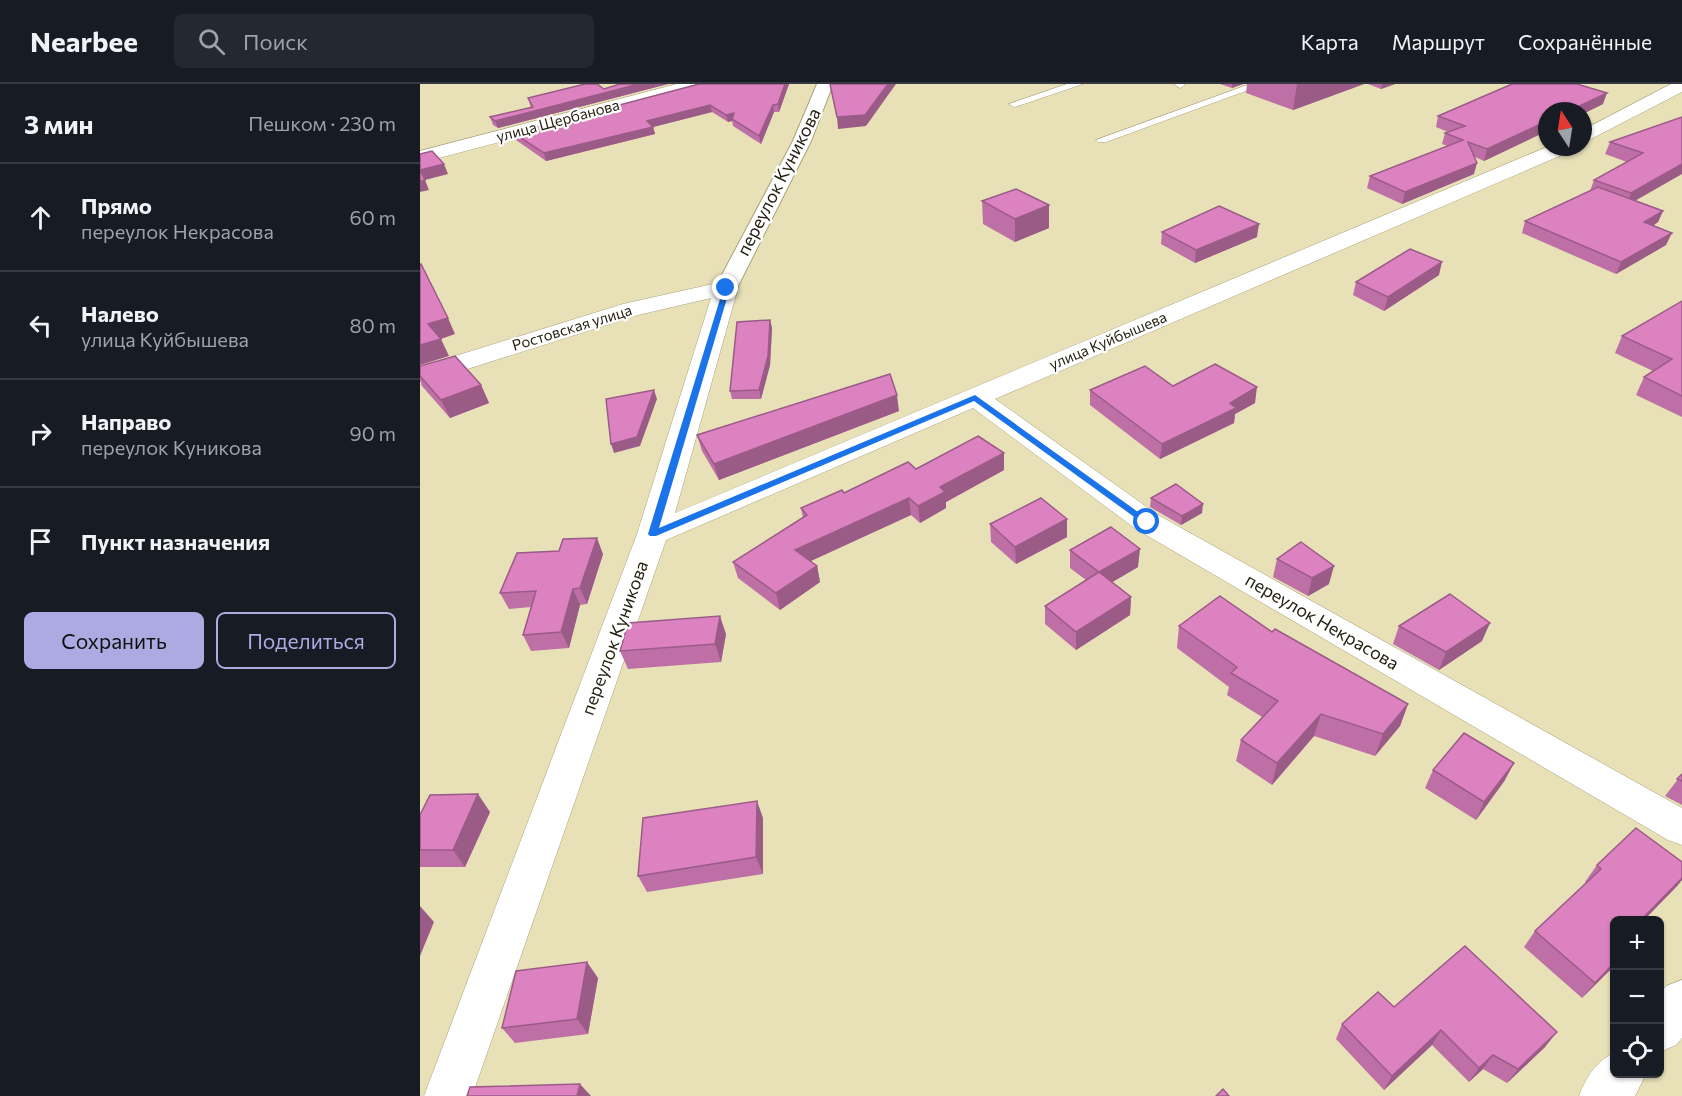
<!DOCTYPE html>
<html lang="ru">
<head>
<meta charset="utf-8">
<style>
	:root { --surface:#171b24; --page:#242831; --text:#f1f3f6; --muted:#9ea1a6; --line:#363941; --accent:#abaae1 }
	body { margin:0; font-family:Commissioner,sans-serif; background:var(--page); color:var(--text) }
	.controls { position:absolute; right:18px; bottom:18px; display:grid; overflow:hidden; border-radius:9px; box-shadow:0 2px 4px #0004 }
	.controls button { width:54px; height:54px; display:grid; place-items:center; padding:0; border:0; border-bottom:2px solid var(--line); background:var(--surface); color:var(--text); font:30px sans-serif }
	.compass { position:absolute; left:1118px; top:18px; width:54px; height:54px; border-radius:50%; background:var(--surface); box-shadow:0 2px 4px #0004; rotate:348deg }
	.stop { position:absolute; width:18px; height:18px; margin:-14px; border:4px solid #1a73e8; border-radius:50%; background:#fff }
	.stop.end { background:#1a73e8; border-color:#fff; box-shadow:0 2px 6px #0008 }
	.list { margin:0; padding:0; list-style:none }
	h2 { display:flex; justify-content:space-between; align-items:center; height:78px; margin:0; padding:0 24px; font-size:26px }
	h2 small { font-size:20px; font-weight:400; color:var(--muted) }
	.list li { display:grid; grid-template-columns:39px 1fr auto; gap:18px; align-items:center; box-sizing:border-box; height:108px; padding:0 24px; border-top:2px solid var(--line) }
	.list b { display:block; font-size:22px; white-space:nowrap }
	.list p { margin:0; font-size:20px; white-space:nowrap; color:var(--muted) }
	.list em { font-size:20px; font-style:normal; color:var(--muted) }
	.actions { display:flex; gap:12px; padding:18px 24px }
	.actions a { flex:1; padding:14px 0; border:2px solid var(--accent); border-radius:9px; text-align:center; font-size:21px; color:var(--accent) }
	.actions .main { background:var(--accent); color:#111 }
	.icon { flex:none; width:33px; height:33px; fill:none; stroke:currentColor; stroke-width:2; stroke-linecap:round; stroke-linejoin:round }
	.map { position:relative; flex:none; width:1262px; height:1012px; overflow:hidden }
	header { display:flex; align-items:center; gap:36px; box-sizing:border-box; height:84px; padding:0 30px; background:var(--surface); border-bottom:2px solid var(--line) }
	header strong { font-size:28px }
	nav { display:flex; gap:33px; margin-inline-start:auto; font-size:21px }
	.search { width:420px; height:54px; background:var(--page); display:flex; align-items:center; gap:15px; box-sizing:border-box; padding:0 21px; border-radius:9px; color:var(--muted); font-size:22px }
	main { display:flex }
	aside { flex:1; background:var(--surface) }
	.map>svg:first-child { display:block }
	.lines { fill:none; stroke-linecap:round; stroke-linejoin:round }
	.service-casing { stroke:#a8a17a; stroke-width:1 }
	.pedestrian-casing { stroke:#a8a17a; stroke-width:2 }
	.minor-casing { stroke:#a8a17a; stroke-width:1 }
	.tertiary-casing { stroke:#a8a17a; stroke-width:1 }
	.service { fill:#fff; fill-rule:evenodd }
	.pedestrian { fill:#fff; fill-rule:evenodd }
	.minor { fill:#fff; fill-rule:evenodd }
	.tertiary { fill:#fff; fill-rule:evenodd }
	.wall { fill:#be70a6 }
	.shaded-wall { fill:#9b5b87 }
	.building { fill:#dd82c1; stroke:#9b5b87; stroke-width:1.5 }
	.route { fill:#1a73e8 }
	.labels { text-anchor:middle; stroke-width:4.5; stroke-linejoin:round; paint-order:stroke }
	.far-street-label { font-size:15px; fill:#211e0f; stroke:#fff }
	.street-label { font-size:18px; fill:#211e0f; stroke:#fff }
</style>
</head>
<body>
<header>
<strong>Nearbee</strong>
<div class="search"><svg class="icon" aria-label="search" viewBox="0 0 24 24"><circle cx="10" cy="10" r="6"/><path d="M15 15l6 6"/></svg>Поиск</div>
<nav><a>Карта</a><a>Маршрут</a><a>Сохранённые</a></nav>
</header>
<main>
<aside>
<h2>3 мин<small>Пешком · 230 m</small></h2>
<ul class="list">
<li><svg class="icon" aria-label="ahead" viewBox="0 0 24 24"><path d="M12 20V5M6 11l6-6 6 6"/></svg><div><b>Прямо</b><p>переулок Некрасова</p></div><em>60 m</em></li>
<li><svg class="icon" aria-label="left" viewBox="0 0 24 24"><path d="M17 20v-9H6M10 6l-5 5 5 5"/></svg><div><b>Налево</b><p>улица Куйбышева</p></div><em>80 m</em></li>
<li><svg class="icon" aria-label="right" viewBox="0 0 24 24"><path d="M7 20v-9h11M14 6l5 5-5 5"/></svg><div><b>Направо</b><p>переулок Куникова</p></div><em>90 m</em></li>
<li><svg class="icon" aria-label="arrive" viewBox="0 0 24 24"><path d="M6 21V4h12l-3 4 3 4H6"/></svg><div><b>Пункт назначения</b></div></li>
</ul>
<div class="actions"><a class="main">Сохранить</a><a>Поделиться</a></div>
</aside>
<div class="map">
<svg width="1262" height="1012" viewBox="0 0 1262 1012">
	<rect width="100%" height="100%" fill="#e8e1b8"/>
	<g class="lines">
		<g class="service-casing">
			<g id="service">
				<path d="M647,0H663L598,22L594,23L589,20Z"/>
				<path d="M754,0H764L765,1L760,4Z"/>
				<path d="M830,0H845L686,58H678L676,56Z"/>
			</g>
		</g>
		<g class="pedestrian-casing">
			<path id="pedestrian" d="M397,0H413L391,57L317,204L314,209L306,210L298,209L295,204L373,57Z"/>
		</g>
		<g class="minor-casing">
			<g id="minor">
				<path d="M257,0H286L283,4L0,79V67Z"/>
				<path d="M1251,0H1262V8L1163,59V46Z"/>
				<path d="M1127,63H1154L1151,67L575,315L738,431L1262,724V761L1248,756L716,445L553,324L246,456L52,1012H4L217,450L291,214L218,231L0,300V283L203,220L306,197L314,199L318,204L255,429Z"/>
			</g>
		</g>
		<g class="tertiary-casing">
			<g id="tertiary">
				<path d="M1262,896V954L1256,961L1240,968V910L1246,902Z"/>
				<path d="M1194,969V990H1226L1215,1012H1159C1166,994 1176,977 1194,969Z"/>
			</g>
		</g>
		<use href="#service" class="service"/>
		<use href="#pedestrian" class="pedestrian"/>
		<use href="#minor" class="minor"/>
		<use href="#tertiary" class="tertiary"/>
	</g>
	<g class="wall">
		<path d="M200,0H248L78,44L73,41L70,33L111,24L108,14L184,5Z"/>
		<path d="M279,0H369L359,28H354L341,60L313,42L312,37L308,38L292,28L233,43L235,50L126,77L96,56L93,49Z"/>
		<path d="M800,0H823L812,4Z"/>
		<path d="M827,0H944L873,26L826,9Z"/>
		<path d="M948,0H975L961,5Z"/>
		<path d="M1183,20L1064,77L1055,73L1054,90L982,120L947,104L950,92L1028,62L1022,60L1025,49L1028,48L1016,43L1018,32Z"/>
		<path d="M1262,33L1215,117L1243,127L1238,138L1233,142L1246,161L1196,190L1102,149L1105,137L1170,107L1174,96L1207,78L1185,70L1190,58Z"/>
		<path d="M562,117L629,121V144L595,158L563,140Z"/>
		<path d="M742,148L837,153L775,179L741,160Z"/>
		<path d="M1019,191L964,227L933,211L936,198Z"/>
		<path d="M1262,217V333L1216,311L1224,293L1233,287L1195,269L1202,252Z"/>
		<path d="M350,236L352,244L350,281L341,315H312L310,307Z"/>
		<path d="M0,283L61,301L69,319L30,334L2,302L0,297Z"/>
		<path d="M753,302L835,319L815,330L814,339L740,375L670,321V306Z"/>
		<path d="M479,327L299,396L282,367L277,351Z"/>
		<path d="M496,385L584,386L526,418V424L500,439L491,431L390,477L397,482L400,498L360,526L318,494L313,478L383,434L381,424Z"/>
		<path d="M731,414L782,429L761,441L730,423Z"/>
		<path d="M647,435V453L596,480L571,458L570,440Z"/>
		<path d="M650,466L718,483L692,498L711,513L710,531L656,566L625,540V522L666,496L650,484Z"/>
		<path d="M183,470L167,520L160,521L149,564L111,567L103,551L111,523L89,525L80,509Z"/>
		<path d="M857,475L909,500L888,512L853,493Z"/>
		<path d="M759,542L852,548L988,620L980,642L955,672L894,652L852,701L816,677L821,656L842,633L807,611L809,603L757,564Z"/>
		<path d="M979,542L1062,557L1019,586L973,560Z"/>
		<path d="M306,550L301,578L208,585L200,567Z"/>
		<path d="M1013,686L1085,696L1056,736L1005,704Z"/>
		<path d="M1262,690V721L1245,712Z"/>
		<path d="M70,728L45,783H0V731Z"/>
		<path d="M343,734V790L227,808L218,792Z"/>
		<path d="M1177,781L1258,801L1223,837H1194V882L1162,914L1104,863L1115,847L1166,799L1165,798Z"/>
		<path d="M178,894L168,950L95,959L82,944Z"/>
		<path d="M974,923L1125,963L1087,999L1063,985L1049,998L1012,961L964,1006L916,955L922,940Z"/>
	</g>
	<g class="shaded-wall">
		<path d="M219,0H248L78,44L75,37Z"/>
		<path d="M365,0H369L359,28L358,20Z"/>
		<path d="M468,0H476L446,42L418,45L417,33Z"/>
		<path d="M812,0H823L812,4Z"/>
		<path d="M877,0H944L873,26Z"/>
		<path d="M962,0H975L961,5Z"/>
		<path d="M1187,9L1183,20L1163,30V27H1149Z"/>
		<path d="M290,21L292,28L233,43L235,50L126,77L124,69L227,37Z"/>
		<path d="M353,21L354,28L341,60L339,52Z"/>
		<path d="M314,29L312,35V37L308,38L306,31Z"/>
		<path d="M1127,37V47L1064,77L1067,65Z"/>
		<path d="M1057,79L1054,90L982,120L985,108Z"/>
		<path d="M24,80L28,90L5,96L9,106L0,108V86Z"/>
		<path d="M1262,80V90L1206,122L1211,109Z"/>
		<path d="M629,121V144L595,158V135Z"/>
		<path d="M1243,127L1238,138L1219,150L1224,138Z"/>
		<path d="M839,140L837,153L775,179L776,166Z"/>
		<path d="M1252,149L1246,161L1196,190L1201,178Z"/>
		<path d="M1022,178L1019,191L964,227L968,213Z"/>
		<path d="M28,234L35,250L21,255L29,272L0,281V261L8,240Z"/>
		<path d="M350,236L352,244L350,281L341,315L339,306Z"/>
		<path d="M61,301L69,319L30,334L21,316Z"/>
		<path d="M837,303L835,319L815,330L814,339L740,375L742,360Z"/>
		<path d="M234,306L237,315L220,362L194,369L191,360Z"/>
		<path d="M477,311L479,327L299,396L294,380Z"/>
		<path d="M584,369V386L526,418V424L500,439L498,422L520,403Z"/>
		<path d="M489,414L491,431L378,483L375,466Z"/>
		<path d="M783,420L782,429L761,441L762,432Z"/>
		<path d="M647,435V453L596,480L595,463Z"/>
		<path d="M177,454L183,470L167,520L160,504Z"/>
		<path d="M720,465L718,483L679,506V488Z"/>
		<path d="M397,482L400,498L360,526L356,509Z"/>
		<path d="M914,482L909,500L888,512L892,494Z"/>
		<path d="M153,505L160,521L149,564L141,548Z"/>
		<path d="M711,513L710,531L656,566V548Z"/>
		<path d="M300,532L306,550L301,578L295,560Z"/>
		<path d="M1070,539L1062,557L1019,586L1026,568Z"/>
		<path d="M988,620L980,642L955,672L963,650Z"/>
		<path d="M901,630L894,652L852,701L857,679Z"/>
		<path d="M1094,679L1085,696L1056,736L1064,718Z"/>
		<path d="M58,710L70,728L45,783L33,766Z"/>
		<path d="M337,717L343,734V790L336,773Z"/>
		<path d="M1262,794V796L1258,801L1223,837H1220Z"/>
		<path d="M0,822L14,838L0,872Z"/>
		<path d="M167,878L178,894L168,950L157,935Z"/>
		<path d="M1194,879V882L1162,914L1175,899Z"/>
		<path d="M1021,946L1012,961L964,1006L972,992Z"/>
		<path d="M1137,948L1125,963L1087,999L1098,985Z"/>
		<path d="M1073,971L1063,985L1049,998L1059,984Z"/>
		<path d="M160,1000L171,1012H157Z"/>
	</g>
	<g class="building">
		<path d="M165,0H177L184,5L200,0H219L75,37L70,33L113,23L108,14Z"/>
		<path d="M279,0H365L358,20L353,21L339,52L312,35L314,29L306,31L290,21L227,37L233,43L124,69L93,49Z"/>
		<path d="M410,0H468L445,31L417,33Z"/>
		<path d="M1092,0H1157L1187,9L1149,27H1127V37L1067,65L1048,58L1057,79L985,108L950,92L1043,56L1025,49L1045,42L1018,32Z"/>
		<path d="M1262,33V80L1211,109L1174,96L1223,69L1190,58Z"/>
		<path d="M12,67L24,80L0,86L5,96L0,97V70Z"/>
		<path d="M1178,103L1243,127L1224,138L1252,149L1201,178L1105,137Z"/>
		<path d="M596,105L629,121L595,135L562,117Z"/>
		<path d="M799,122L839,140L776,166L742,148Z"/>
		<path d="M990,165L1022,178L968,213L936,198Z"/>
		<path d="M0,180H1L28,234L8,240L21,255L0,261Z"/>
		<path d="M1262,217V312L1224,293L1252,275L1202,252Z"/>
		<path d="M350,236L348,272L339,306L310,307L317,238Z"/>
		<path d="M35,272L61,301L21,316L0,292V282Z"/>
		<path d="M795,280L837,303L810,319L816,324L742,360L670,306L725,282L753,302Z"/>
		<path d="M470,290L477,311L294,380L277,351Z"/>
		<path d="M234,306L217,353L191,360L186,315Z"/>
		<path d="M558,352L584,369L520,403L525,408L498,422L489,414L375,466L397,482L356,509L313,478L387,431L381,424L422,406L424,409L488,378L496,385Z"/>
		<path d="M756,400L783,420L762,432L731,414Z"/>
		<path d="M621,414L647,435L595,463L570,440Z"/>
		<path d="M691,443L720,465L679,488L650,466Z"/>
		<path d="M177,454L160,504L153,505L141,548L103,551L116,507L80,509L97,469L139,467L143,455Z"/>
		<path d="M881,458L914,482L892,494L857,475Z"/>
		<path d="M679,488L711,513L656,548L625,522Z"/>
		<path d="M1030,510L1070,539L1026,568L979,542Z"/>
		<path d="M800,512L852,548L855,545L988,620L963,650L901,630L857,679L821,656L858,617L811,589L817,583L759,542Z"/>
		<path d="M300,532L295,560L200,567L208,539Z"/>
		<path d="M1044,649L1094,679L1064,718L1013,686Z"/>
		<path d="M1262,690V697L1257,695Z"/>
		<path d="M58,710L33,766H0V731L10,711Z"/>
		<path d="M337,717L336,773L218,792L223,734Z"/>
		<path d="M1216,744L1262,778V794L1220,837H1194V879L1175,899L1115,847L1181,785L1177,781Z"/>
		<path d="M1045,862L1137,948L1098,985L1073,971L1059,984L1021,946L972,992L922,940L958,908L974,923Z"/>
		<path d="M167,878L157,935L82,944L96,887Z"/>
		<path d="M160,1000L157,1012H47L50,1003Z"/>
		<path d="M803,1005L809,1012H796Z"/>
	</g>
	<path class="route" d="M304,202L310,204L239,444L555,311L732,438L724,440L554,317L236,452H230L228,450Z"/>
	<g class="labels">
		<g class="far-street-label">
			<text transform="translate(138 37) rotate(-15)" y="5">улица Щербанова</text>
			<text transform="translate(152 244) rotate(-17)" y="5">Ростовская улица</text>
			<text transform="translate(688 257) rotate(-23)" y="5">улица Куйбышева</text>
		</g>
		<g class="street-label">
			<text transform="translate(359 98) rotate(-63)" y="6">переулок Куникова</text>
			<text transform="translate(902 538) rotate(30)" y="6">переулок Некрасова</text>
			<text transform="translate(195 554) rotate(-70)" y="6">переулок Куникова</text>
		</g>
	</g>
</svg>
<div class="controls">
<button>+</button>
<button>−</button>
<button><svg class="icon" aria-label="locate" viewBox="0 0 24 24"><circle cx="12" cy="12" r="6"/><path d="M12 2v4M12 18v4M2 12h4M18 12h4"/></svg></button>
</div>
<svg class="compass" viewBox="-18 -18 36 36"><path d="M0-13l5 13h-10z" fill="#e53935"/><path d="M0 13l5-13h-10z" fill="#9ea1a6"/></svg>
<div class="stop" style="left:727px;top:438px"></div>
<div class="stop end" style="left:306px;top:204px"></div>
</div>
</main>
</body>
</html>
